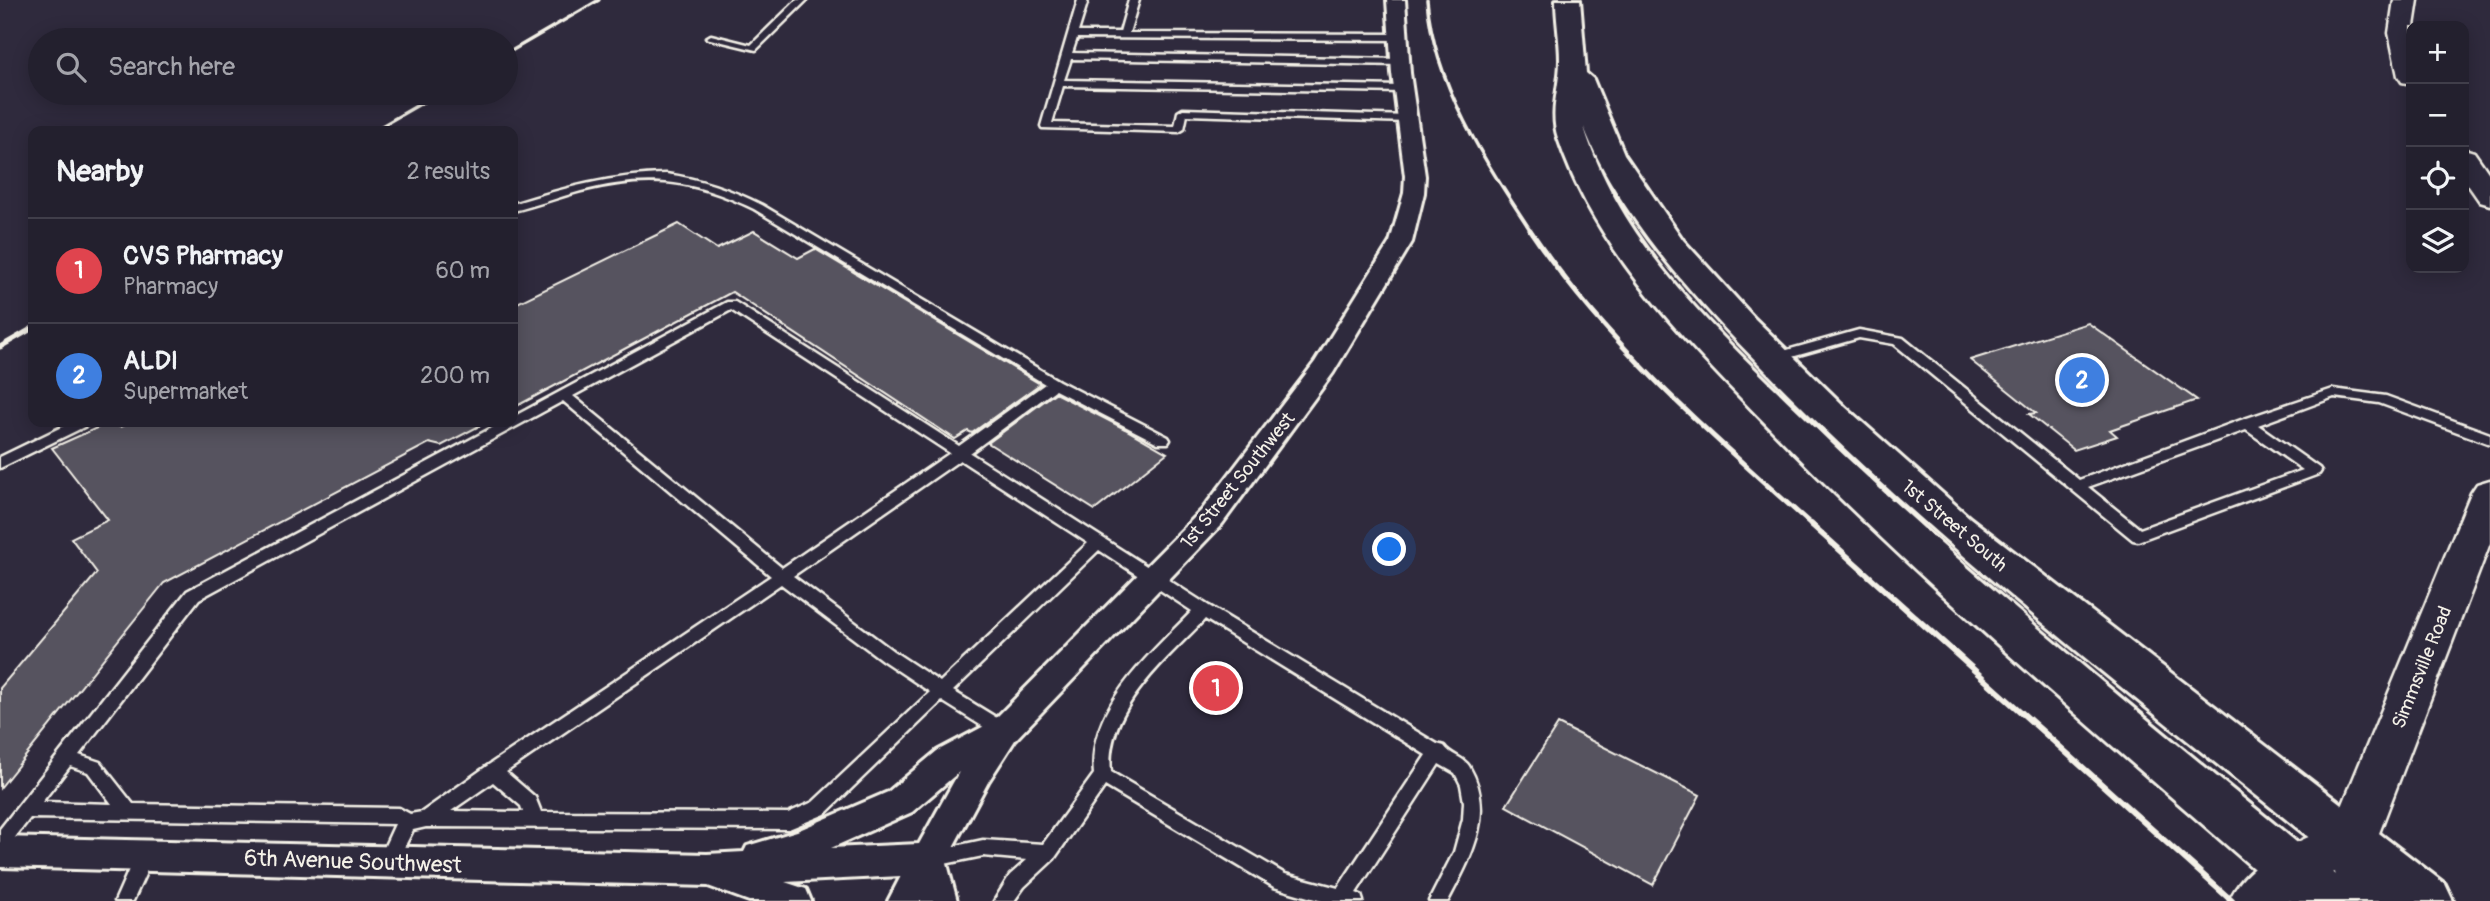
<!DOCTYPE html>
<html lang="en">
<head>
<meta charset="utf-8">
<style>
	:root { --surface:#23202e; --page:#2f2d3a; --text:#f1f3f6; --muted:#a3a3aa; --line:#403e4a; --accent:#ff9aa2 }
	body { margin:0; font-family:Pangolin,sans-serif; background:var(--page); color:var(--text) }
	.controls { position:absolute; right:21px; top:21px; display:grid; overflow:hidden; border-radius:14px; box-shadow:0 4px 18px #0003 }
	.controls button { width:63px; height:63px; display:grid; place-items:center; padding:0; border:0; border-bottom:2px solid var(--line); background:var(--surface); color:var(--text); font:35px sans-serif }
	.you { position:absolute; left:1390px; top:550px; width:24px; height:24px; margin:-18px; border:5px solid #fff; border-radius:50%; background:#1a73e8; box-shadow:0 0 0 10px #1a73e833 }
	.badge { display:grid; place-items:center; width:46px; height:46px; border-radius:50%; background:var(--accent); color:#fff; font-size:23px; font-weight:700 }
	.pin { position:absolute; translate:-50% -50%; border:4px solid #fff; box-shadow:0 2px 7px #0006 }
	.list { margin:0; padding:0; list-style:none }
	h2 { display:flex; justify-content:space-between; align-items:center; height:91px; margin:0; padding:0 28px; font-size:30px }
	h2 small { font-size:23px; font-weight:400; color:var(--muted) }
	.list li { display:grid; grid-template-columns:46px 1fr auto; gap:21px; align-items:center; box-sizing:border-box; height:105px; padding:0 28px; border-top:2px solid var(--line) }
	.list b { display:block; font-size:26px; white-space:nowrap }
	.list p { margin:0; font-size:23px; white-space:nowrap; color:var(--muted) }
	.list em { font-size:23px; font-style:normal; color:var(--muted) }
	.icon { flex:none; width:38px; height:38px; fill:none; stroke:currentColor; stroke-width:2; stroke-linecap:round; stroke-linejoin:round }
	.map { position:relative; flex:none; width:2490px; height:901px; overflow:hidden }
	.search { position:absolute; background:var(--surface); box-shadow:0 4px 18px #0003; left:28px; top:28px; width:490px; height:77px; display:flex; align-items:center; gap:18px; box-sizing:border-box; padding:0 24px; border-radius:38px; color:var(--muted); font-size:26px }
	.panel { position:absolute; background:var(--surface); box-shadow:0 4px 18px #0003; left:28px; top:126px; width:490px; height:301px; border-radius:14px }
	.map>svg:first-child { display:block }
	.building { fill:#56525f; stroke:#f4f1e8; stroke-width:2 }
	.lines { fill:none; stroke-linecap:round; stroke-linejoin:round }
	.lane-casing { stroke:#f4f1e8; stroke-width:5 }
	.street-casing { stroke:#f4f1e8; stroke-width:6 }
	.secondary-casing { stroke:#f4f1e8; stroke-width:5 }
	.primary-casing { stroke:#f4f1e8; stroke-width:6 }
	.lane { fill:#2f2a3d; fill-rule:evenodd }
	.street { fill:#2f2a3d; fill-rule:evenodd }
	.secondary { fill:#2f2a3d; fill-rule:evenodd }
	.primary { fill:#2f2a3d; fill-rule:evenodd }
	.rail-far2 { stroke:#f4f1e8; stroke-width:3.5 }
	.rail-far1 { stroke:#f4f1e8; stroke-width:5 }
	.rail { stroke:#f4f1e8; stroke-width:6 }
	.labels { text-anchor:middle; stroke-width:5; stroke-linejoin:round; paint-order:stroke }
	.street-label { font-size:19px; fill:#f4f1e8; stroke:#2f2a3d }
	.near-street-label { font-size:23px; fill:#f4f1e8; stroke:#2f2a3d }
</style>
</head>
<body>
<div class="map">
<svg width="2490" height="901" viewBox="0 0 2490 901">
	<rect width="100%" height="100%" fill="#2f2a3d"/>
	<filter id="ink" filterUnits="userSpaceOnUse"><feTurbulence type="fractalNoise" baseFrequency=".0143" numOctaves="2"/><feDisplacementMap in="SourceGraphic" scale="14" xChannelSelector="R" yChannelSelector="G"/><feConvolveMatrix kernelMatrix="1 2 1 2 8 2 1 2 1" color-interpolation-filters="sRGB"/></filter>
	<g filter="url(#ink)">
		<g class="building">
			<path d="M679,224L717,249L754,231L798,258L815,249L1040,384L972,433L968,431L955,439L732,292L513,408V305Z"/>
			<path d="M2088,323L2197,400L2110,430L2117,436L2074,450L2029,414L2036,413L1970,360Z"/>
			<path d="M1055,393L1125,429L1167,453L1095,510L988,443Z"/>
			<path d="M110,422L120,427L131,422H487L441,446L429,443L164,583L0,788V688L97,573L71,538L108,520L52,448Z"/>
			<path d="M1558,724L1700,795L1653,885L1506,806Z"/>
		</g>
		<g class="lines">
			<g class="lane-casing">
				<g id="lane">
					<path d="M797,0H807L756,50L706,38L711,35L751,45Z"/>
					<path d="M1078,0H1088L1078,32H1120L1129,0H1139L1129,33L1400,34L1405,37L1400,40L1077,38L1072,53L1401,59L1406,62L1401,65L1071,59L1064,80L1403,86L1408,89L1403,92L1063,86L1052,123L1175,126L1178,112L1183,109L1408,116L1413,119L1408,122L1187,115L1184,129L1179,132L1042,128L1041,126Z"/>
					<path d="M666,174C701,179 730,189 762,205L1059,381L1168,437L1170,440L1168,443H1158L1055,390L970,453L1209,606L1437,744L1444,746C1450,755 1463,757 1469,766C1497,813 1470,859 1448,901H1429L1454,852L1463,819L1464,802L1461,785L1455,773L1439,764L1356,893L1361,895L1363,901H1322L1274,887L1105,786L1054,859L1024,887L1014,901H994L1010,875L1027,860L983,856L930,867L923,865L921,859L923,853L983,840L1043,844L1094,774C1087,707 1150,655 1192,611L1099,550L953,691L1010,726L1013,731L1010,736L1004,738L998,736L942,701L825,814L789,829L426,827L413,830L394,867L387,869L380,867L378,861L395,824L30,818L6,849L0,851V829L187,591L503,422H513V417L727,302H735L959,446L1045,384L754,209C691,179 648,174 581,191C558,197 536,206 513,211V204C563,188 612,175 666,174ZM731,310L950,453L782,568L573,396ZM563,401L771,576L487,766L422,812L410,814L399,808L133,804L100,762L79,755L199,599ZM960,460L1088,543L940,682L893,651L793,576ZM781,584L882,660L930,692L813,802L788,813L541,812L535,797L506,772ZM1205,619L1426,755L1338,888L1285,874L1111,772C1104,710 1166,660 1205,619ZM70,766L88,772L112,804L42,802ZM493,782L521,806L523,812L451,811Z"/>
					<path d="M1859,330L1903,338L2079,480L2241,420L2333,389L2386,396L2490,434V444L2379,403L2334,397L2258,425L2319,468L2321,471L2319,474L2138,541L2133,540L1894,344L1859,338L1774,362L1768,358L1769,355ZM2246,430L2303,470L2140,529L2088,487Z"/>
					<path d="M72,422H90L88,425L0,468V457Z"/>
					<path d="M145,847L152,849L154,855L133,901H115L138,849Z"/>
				</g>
			</g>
			<g class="street-casing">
				<path id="street" d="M1387,0H1405L1410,73L1425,176L1424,193L1412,242L1333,373L1222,524L1015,740L988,782L946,860L957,901H888L901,876L785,882L806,889L811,901H749L708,886L0,867V837L707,854L744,852L747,846L797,831L888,792L937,751L992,722L1202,510L1315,362L1390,242L1404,193L1405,176L1392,73ZM959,772L919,844L831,848L912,812Z"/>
			</g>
			<g class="secondary-casing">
				<g id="secondary">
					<path d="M2394,0H2418L2414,26H2411V84L2402,82L2398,76L2389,33Z"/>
					<path d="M2464,149L2474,152L2490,175V205L2480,202L2464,179Z"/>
					<path d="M2490,480V543L2376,841L2391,901H2341L2335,872L2308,884L2289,901H2229C2248,859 2294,844 2334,826L2471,493L2477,484Z"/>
				</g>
			</g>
			<g class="primary-casing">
				<path id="primary" d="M1556,0H1580L1586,73L1593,79L1624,154L1683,240L1755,319L1845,407L1970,518L2445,884L2453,901H2388C2176,729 1956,565 1765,370C1699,303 1618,215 1584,127C1620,244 1717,332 1802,415C1974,583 2163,731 2347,884L2355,901H2291C2115,747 1935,597 1771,429C1689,344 1596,253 1558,138C1549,111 1560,88 1560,60C1560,40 1556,20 1556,0Z"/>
			</g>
			<use href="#lane" class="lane"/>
			<use href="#street" class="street"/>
			<use href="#secondary" class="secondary"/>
			<use href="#primary" class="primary"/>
			<g class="rail-far2">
				<path d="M1427,0C1434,85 1486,163 1531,231"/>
				<path d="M506,54L599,0"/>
				<path d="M373,131L439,93"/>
			</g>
			<g class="rail-far1">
				<path d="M1530,230C1605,343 1712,436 1813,526"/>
				<path d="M0,347L33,328"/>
			</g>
			<path class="rail" d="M1811,524L2232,901"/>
		</g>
	</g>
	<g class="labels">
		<g class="street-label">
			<text transform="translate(1237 480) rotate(-51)" y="7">1st Street Southwest</text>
			<text transform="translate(1955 525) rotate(40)" y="7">1st Street South</text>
			<text transform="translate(2421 667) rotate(-68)" y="7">Simmsville Road</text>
		</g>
		<g class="near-street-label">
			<text transform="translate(353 861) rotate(2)" y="8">6th Avenue Southwest</text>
		</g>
	</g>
</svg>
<div class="controls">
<button>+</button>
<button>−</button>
<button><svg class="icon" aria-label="locate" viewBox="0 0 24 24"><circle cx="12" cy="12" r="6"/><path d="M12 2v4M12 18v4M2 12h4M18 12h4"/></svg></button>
<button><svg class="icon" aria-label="layers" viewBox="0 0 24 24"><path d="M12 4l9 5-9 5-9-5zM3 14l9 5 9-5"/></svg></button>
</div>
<div class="you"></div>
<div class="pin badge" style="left:1216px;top:688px;background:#e0444e">1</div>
<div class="pin badge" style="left:2082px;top:380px;background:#3f7fe0">2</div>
<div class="search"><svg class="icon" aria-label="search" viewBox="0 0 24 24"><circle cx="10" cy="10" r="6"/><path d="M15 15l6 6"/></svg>Search here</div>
<section class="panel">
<h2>Nearby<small>2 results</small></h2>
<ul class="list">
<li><span class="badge" style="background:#e0444e">1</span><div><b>CVS Pharmacy</b><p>Pharmacy</p></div><em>60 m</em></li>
<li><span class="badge" style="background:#3f7fe0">2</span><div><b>ALDI</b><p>Supermarket</p></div><em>200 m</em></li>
</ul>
</section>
</div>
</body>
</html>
